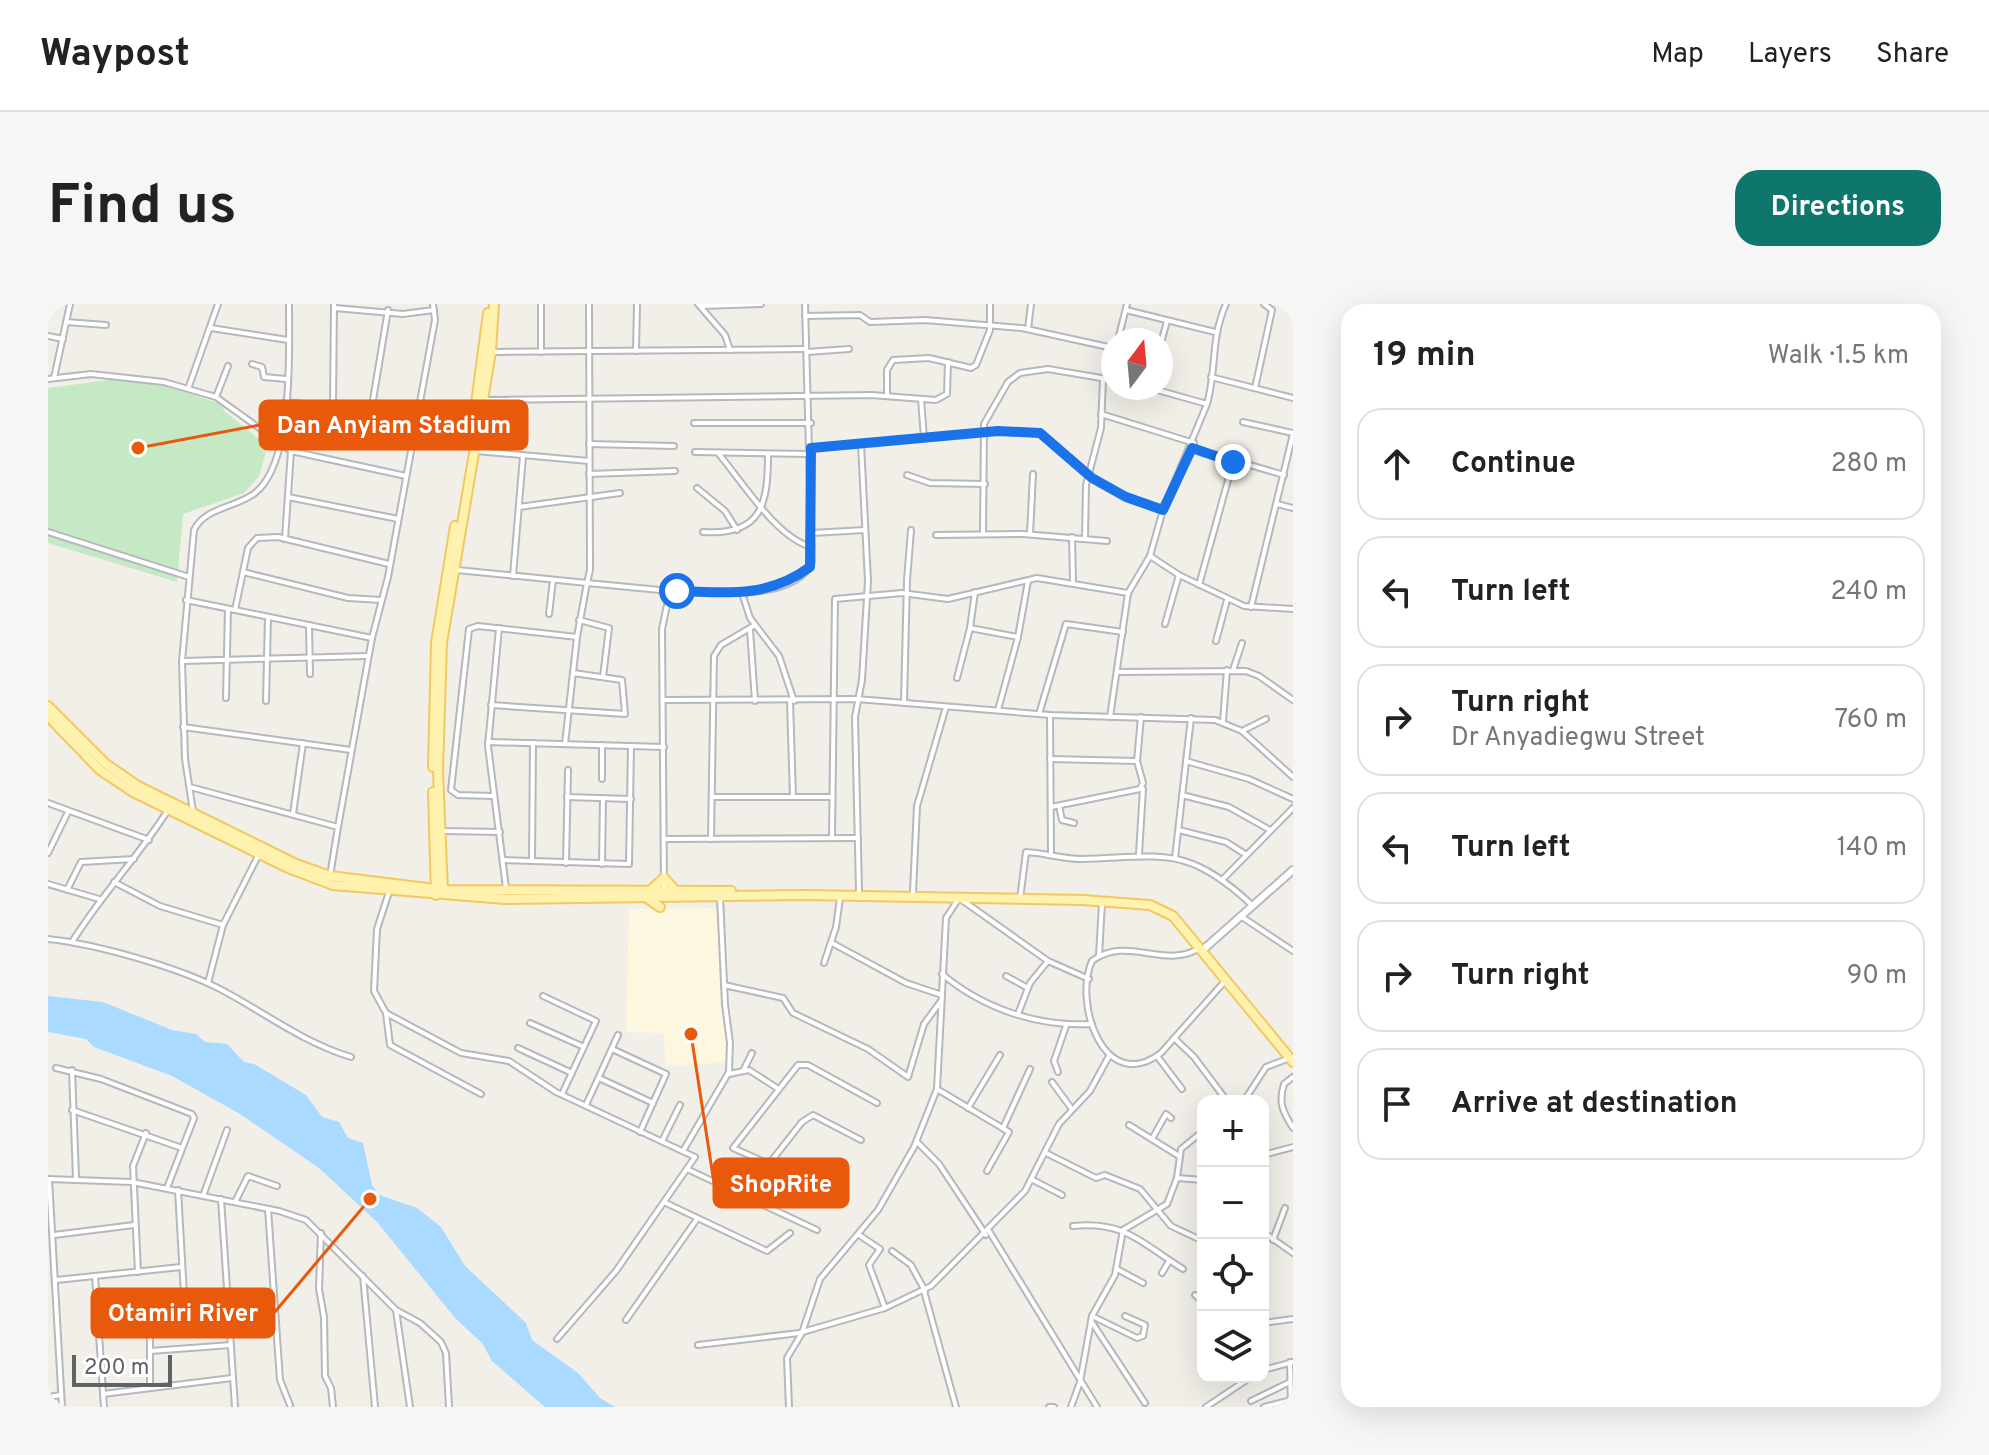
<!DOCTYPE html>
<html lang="en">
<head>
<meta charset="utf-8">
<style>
	:root { --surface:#fff; --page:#f6f6f6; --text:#222; --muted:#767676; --line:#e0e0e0; --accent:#0f766e }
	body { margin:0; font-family:Overpass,sans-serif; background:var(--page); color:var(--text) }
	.controls { position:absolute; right:24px; bottom:24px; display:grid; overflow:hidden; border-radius:16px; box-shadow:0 8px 32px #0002 }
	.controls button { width:72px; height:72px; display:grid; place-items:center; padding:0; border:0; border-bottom:2px solid var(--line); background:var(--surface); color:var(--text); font:40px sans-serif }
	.compass { position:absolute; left:1053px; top:24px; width:72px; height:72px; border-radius:50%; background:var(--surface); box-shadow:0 8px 32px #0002; rotate:16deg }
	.scale { position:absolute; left:24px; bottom:20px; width:100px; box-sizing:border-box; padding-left:8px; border:4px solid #5f6368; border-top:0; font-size:22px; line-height:28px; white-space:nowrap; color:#5f6368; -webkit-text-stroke:6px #fff; paint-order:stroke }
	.stop { position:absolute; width:24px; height:24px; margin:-18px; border:6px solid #1a73e8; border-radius:50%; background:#fff }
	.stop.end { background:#1a73e8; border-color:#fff; box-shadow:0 2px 8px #0008 }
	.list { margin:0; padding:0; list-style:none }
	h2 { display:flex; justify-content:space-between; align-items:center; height:104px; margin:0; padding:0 32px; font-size:34px }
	h2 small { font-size:26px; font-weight:400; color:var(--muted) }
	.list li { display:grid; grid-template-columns:52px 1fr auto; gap:24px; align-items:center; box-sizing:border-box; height:112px; margin:0 16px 16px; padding:0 16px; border:2px solid var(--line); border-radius:24px }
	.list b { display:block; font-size:30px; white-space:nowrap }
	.list p { margin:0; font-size:26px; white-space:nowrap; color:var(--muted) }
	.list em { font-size:26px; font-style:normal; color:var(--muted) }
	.icon { flex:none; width:44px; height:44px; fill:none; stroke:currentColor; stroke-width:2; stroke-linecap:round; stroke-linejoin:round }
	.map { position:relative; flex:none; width:1245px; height:1103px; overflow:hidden; border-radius:24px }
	header { display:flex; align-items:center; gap:48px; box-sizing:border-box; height:112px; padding:0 40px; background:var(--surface); border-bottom:2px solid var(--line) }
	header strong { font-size:38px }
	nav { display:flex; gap:44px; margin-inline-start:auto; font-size:28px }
	.intro { display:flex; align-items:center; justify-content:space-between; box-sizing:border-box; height:192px; padding:0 48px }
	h1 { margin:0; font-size:56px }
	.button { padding:20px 36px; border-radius:24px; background:var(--accent); color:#fff; font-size:28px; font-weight:700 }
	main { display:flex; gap:48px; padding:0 48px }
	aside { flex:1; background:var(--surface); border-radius:24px; box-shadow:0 8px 32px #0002 }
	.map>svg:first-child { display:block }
	.commercial { fill:#fef7e0 }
	.green { fill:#c5e8c5 }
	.water { fill:#aadaff }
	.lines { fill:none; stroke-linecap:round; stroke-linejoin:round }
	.street-casing { stroke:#b5b8bc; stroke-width:8 }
	.secondary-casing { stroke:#b6babf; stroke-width:10 }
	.primary-casing { stroke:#f2c960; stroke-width:12 }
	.street { stroke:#fff; stroke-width:4 }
	.secondary { stroke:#fff; stroke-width:6 }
	.primary { stroke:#fff2af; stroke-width:8 }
	.route { stroke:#1a73e8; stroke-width:10 }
	.leader { fill:none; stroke:#e8590c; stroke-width:3 }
	.callout-dot { fill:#e8590c; stroke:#fff; stroke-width:3 }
	.callout { fill:#e8590c; stroke:#e8590c; stroke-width:3 }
	.callout-label { font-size:24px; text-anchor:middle; font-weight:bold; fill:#fff }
</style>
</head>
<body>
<header>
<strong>Waypost</strong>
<nav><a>Map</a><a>Layers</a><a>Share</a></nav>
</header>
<div class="intro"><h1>Find us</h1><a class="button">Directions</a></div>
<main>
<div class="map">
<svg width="1245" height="1103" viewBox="0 0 1245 1103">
	<rect width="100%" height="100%" fill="#f1efe8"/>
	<path class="commercial" d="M676,604L686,758L617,762L616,729L578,728L581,605Z"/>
	<path class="green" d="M68,75L114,81L177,101L175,106L216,139L218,148L211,172L196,189L135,210L129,278L0,239V84Z"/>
	<path class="water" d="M0,692L55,698L124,726L148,730L157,738L179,740L196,758L206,760L258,791L274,813L291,818L300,834L315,839L324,881L331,891L369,904L393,923L417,962L478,1019L484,1036L530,1069L552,1094L567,1103H497L444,1057L434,1039L408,1015L329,918L271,864L192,810L124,772L46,743L38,735L0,728Z"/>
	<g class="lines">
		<g class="street-casing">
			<g id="street">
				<path d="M493,0V48"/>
				<path d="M541,0L542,266L539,279L622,287"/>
				<path d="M650,0L677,31L682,46"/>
				<path d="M653,2L713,0"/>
				<path d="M287,4L355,10L386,6"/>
				<path d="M1078,6L1167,28"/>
				<path d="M757,12L812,11L822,18L877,16L974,24L1065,44"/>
				<path d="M18,18L58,21"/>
				<path d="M163,24L240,36"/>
				<path d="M980,25L983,0"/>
				<path d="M0,32L15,35"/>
				<path d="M1070,36L1079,0"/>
				<path d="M1113,39L1119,17"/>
				<path d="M588,47L589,0"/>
				<path d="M445,48L758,45"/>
				<path d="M759,48L801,45"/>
				<path d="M204,60L214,63L216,73L238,75"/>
				<path d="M1163,73L1245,94"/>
				<path d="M6,74L22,0"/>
				<path d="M0,75L43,70L116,78L168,93L243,147L358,172"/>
				<path d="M1064,76L1065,66"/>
				<path d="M1102,84L1159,100"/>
				<path d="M1207,84L1224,6L1216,0"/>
				<path d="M140,85L170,0"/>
				<path d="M839,92V66L845,56L881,54L923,64L928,61L942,26V0"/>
				<path d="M168,93L180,62"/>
				<path d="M873,95L876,134"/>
				<path d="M435,96L823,91L888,96L899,90L900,58"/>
				<path d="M237,98L315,106L324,102L340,6"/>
				<path d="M285,101L286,0"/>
				<path d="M320,105L335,116L367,123"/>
				<path d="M1053,110L1146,139"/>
				<path d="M1195,118L1245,129"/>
				<path d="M646,119H763"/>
				<path d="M541,140L626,142"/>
				<path d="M763,144L950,127L992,129L1044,174L1078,193L1115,206"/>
				<path d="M1144,144L1236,171"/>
				<path d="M428,147L541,157"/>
				<path d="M647,148L763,150"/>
				<path d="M670,149C693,176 729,235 764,243"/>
				<path d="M541,170L627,167"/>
				<path d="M859,171L882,179L937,180"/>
				<path d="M649,184L677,207L689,226"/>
				<path d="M240,193L350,215"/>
				<path d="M1229,200L1245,204"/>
				<path d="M471,203L572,189"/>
				<path d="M0,228L141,273"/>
				<path d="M655,228C714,232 720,200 720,150"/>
				<path d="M935,228L936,120L960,78L972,69L1000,65L1065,76"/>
				<path d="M764,229L817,226"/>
				<path d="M982,230L985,170"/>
				<path d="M888,231L975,230L1059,237"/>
				<path d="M1024,233L1025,277"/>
				<path d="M1037,234L1038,181L1053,124L1055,75"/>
				<path d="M237,235L243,147"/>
				<path d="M1102,252L1131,271L1196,302L1245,305"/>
				<path d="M409,266L539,279L529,333L517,440"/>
				<path d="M195,268L300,294L333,296"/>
				<path d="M465,272L475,152"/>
				<path d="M1151,281L1185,158"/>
				<path d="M927,288L922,324L970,333"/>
				<path d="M694,289L702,314L731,352L746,397"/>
				<path d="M138,296L324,334L340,273L387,16L385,0"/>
				<path d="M1203,303L1245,130"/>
				<path d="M187,306L200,244L209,234L230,233L341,260"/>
				<path d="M501,310L505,276"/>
				<path d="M531,316L561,324L555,373"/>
				<path d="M1117,320L1131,271"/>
				<path d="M261,321L262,370"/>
				<path d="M451,324L440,442L458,584"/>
				<path d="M702,326L707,397"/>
				<path d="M1168,337L1179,296"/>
				<path d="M134,357L320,352"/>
				<path d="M1185,366L1194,339"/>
				<path d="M1070,368L1198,367L1211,372L1245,396"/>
				<path d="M909,374L922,324"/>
				<path d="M178,394L180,305"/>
				<path d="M615,396L809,395L1002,411L1167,416L1194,427L1245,473"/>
				<path d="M218,397L220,313"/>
				<path d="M742,397L745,493"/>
				<path d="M856,398L859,276L863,226"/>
				<path d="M443,401L577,410L574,376L525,369"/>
				<path d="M950,406L970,333L980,277"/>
				<path d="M991,410L1018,320L1075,328"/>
				<path d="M1002,411L1003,551"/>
				<path d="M1062,413L1080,289L1102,252L1115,206L1159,100C1169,65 1162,36 1178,0"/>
				<path d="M1175,417L1179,366"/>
				<path d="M135,423L303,446"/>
				<path d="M1194,427L1218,415"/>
				<path d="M440,438L616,443"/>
				<path d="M554,441V475"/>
				<path d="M1002,455L1089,457L1095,479L1092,485L1003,503"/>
				<path d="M1089,457L1093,413"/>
				<path d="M1138,457L1201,475L1245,495"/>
				<path d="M142,483L290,523L324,334"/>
				<path d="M1134,491L1181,503L1222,526"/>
				<path d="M446,492L410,491L403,486L421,325L430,322L529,333"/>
				<path d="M519,493L583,495"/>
				<path d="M664,493H784"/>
				<path d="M0,499L101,536"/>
				<path d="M1011,502L1014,516L1026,519"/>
				<path d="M145,507L137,455L134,357L146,226C157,203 188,204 207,189C246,158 241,47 241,0"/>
				<path d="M245,510L255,439"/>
				<path d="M1131,526L1178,538L1197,550"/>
				<path d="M395,527L452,528"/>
				<path d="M784,534L787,295L854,289L900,295L989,274L1080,289"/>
				<path d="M618,535L810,534"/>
				<path d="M663,535L666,352L673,341L707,321"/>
				<path d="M0,549L20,508"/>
				<path d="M1091,550L1095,485"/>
				<path d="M1127,554L1143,414"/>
				<path d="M456,556L581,560L583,442"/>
				<path d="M484,557L485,439"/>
				<path d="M518,559L520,466"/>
				<path d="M554,560L555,494"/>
				<path d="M282,572L290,523"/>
				<path d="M1175,575L1245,504"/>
				<path d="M66,578L112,602L175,621L211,550"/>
				<path d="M0,580L51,595"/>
				<path d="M19,586L33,558L86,555"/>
				<path d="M616,587L614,325L622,287C658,287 745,300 764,258L757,0"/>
				<path d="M811,587L807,413L814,376L820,277L813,140"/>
				<path d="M341,588L329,625L326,687L338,709L413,749L461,757L508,788L647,853L568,967L509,1035"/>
				<path d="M865,588L869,502L898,403"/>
				<path d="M972,595L978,548C997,549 1015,555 1034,555C1116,553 1139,540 1205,602"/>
				<path d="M1194,613L1245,647"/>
				<path d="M0,635C48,640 129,663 172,685C216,708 254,738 303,753"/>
				<path d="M24,638C53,591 91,552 120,506"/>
				<path d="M784,639L858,679L894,691"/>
				<path d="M1150,645C1115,665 1079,631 1044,657C1025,699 1056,792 1113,749L1177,677"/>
				<path d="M1051,652L1054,599"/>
				<path d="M776,659L788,623L792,594"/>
				<path d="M894,670C936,705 990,723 1044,720"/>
				<path d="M958,672L980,684"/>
				<path d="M160,679L175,621"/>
				<path d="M676,681L735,694L745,709L820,745L860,773L876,720L893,697"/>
				<path d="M495,692L548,717L514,790"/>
				<path d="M338,709L342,741L433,790"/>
				<path d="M970,710L982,679L1000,657"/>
				<path d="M482,719L536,743"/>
				<path d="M1126,734L1146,753L1179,797"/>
				<path d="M470,744L524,769"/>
				<path d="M564,745L618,770L592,828"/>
				<path d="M1109,752L1134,785"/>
				<path d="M8,764L53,775L144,810L146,814L119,884"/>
				<path d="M696,765L704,749"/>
				<path d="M24,766L28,874"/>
				<path d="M1010,768L1006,757L1018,722"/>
				<path d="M681,770L701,766L729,784"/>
				<path d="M1245,773L1236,780C1230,799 1235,808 1245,824"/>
				<path d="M551,774L605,799"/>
				<path d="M1004,778L1023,804"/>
				<path d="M1196,797L1218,763L1242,754"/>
				<path d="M538,801L570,731"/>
				<path d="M920,804L952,751"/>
				<path d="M24,806L134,844"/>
				<path d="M1081,821L1131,852"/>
				<path d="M955,824L982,765"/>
				<path d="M1104,835L1118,810L1123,814"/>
				<path d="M813,836L765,811L754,818L721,860L685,844L750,761H760L829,799"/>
				<path d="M614,837L632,801"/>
				<path d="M869,838L891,860L938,931"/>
				<path d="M635,847L681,768L682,739L677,700L672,593"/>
				<path d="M998,849L1048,874L1057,871L1092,885L1123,922L1153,936"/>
				<path d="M1215,851L1245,843"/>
				<path d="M641,866L769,926"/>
				<path d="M939,867L961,828L889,785L898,614L911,594L1000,657L1041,675"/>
				<path d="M1129,874L1155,876"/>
				<path d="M0,875L84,878L231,907L258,916L348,1006L372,1019L393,1038L398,1049L401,1103"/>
				<path d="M1,875L14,1103"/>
				<path d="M985,876L1014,891"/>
				<path d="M130,886L137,1008"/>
				<path d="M155,892L179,826"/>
				<path d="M1215,894V910"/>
				<path d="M173,895L187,1103"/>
				<path d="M187,898L200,872L229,882"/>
				<path d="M618,899L719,947L742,929"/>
				<path d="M220,905L232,1076L242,1101"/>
				<path d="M1025,922C1078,917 1093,939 1135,965"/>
				<path d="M941,927L1049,1103"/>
				<path d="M1215,928L1245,949"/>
				<path d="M273,929L271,985L276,1013L277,1072L283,1084L285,1103"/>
				<path d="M6,931L86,921"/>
				<path d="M811,931L832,945L821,961L837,1004"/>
				<path d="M1225,936L1237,904"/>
				<path d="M844,947L863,961L877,987"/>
				<path d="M1069,965L1095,979"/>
				<path d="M90,968L85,862L98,829"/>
				<path d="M1114,969L1121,957"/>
				<path d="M47,972L56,1103"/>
				<path d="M315,972L327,1103"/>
				<path d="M8,976L133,963"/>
				<path d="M876,987L908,1103"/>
				<path d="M1147,991L1155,998"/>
				<path d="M348,1006L362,1103"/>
				<path d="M102,1011V1084"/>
				<path d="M1044,1012L1089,1034L1095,1032L1097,1021L1077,1012"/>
				<path d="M51,1015L180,1005"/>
				<path d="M578,1016L649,915"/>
				<path d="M1043,1017L1097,1099"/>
				<path d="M1215,1019L1245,1015"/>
				<path d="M650,1041L751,1029L837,1004L883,982L977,887L1011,820L1042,787L1061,752"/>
				<path d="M102,1047L183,1041"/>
				<path d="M1242,1058L1243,1103"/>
				<path d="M1215,1066L1245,1058"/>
				<path d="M55,1090L184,1074"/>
				<path d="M0,1093L13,1091"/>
				<path d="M1203,1097L1242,1078"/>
				<path d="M741,1103L739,1054L754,1029L772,975L830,906L866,843L889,785"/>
				<path d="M1001,1103H1006"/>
				<path d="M1023,1103L1032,1078L1044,1012L1067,971L1075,926L1119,900L1129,874L1133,845L1155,827"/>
				<path d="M1158,1103L1203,1073"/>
				<path d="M1216,1103L1243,1096"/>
			</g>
		</g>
		<g class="secondary-casing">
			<path id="secondary" d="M1157,644L1245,566"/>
		</g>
		<g class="primary-casing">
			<g id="primary">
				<path d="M425,122L440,9"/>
				<path d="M0,402L58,460L90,482L248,560L282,572L395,586L683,587"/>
				<path d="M0,412L52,466L85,488L240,564L285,581L457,595L757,591L1035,596L1102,601L1125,612L1245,758"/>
				<path d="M385,463L388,339L407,222"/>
				<path d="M385,488L388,591"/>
				<path d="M395,587L390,466L394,339L443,48L446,0"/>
				<path d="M602,587L616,574L628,587"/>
				<path d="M599,594L612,603"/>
			</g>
		</g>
		<use href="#street" class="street"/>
		<use href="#secondary" class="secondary"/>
		<use href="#primary" class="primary"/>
	</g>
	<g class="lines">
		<path class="route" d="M629,287C678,289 720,294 762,263L763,144L950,127L992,129L1044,174L1078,193L1115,206L1144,144L1185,158"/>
	</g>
	<path class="leader" d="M90 144L212 121M643 730L666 879M322 895L226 1009"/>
	<g class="callout-dot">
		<circle cx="90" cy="144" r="8"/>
		<circle cx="643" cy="730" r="8"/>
		<circle cx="322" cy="895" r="8"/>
	</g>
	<g class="callout">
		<rect x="212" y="97" width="267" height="48" rx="8"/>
		<rect x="666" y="855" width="134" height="48" rx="8"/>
		<rect x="44" y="985" width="182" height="48" rx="8"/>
	</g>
	<g class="callout-label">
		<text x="346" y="129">Dan Anyiam Stadium</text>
		<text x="733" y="888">ShopRite</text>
		<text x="135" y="1017">Otamiri River</text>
	</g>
</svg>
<div class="controls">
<button>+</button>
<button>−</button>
<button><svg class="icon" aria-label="locate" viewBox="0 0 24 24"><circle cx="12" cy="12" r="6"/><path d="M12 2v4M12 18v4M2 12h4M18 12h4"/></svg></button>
<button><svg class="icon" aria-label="layers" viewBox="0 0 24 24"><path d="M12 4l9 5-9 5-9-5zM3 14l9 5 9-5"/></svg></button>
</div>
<svg class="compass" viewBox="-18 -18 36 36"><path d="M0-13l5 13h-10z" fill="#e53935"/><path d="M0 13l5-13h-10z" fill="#767676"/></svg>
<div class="scale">200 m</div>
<div class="stop" style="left:629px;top:287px"></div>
<div class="stop end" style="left:1185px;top:158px"></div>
</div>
<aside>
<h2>19 min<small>Walk · 1.5 km</small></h2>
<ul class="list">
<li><svg class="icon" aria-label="ahead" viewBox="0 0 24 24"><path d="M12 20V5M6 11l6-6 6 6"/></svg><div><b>Continue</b></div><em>280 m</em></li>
<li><svg class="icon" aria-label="left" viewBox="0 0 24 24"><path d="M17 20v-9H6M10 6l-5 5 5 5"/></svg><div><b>Turn left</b></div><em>240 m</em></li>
<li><svg class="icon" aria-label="right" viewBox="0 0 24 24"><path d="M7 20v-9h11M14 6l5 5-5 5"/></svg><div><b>Turn right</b><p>Dr Anyadiegwu Street</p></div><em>760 m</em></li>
<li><svg class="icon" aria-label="left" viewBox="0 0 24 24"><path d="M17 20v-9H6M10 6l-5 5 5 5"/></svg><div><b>Turn left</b></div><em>140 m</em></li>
<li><svg class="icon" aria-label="right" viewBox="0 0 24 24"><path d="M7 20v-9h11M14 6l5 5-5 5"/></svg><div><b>Turn right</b></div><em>90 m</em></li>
<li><svg class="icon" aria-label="arrive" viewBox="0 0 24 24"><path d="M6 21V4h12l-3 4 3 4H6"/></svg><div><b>Arrive at destination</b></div></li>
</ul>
</aside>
</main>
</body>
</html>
